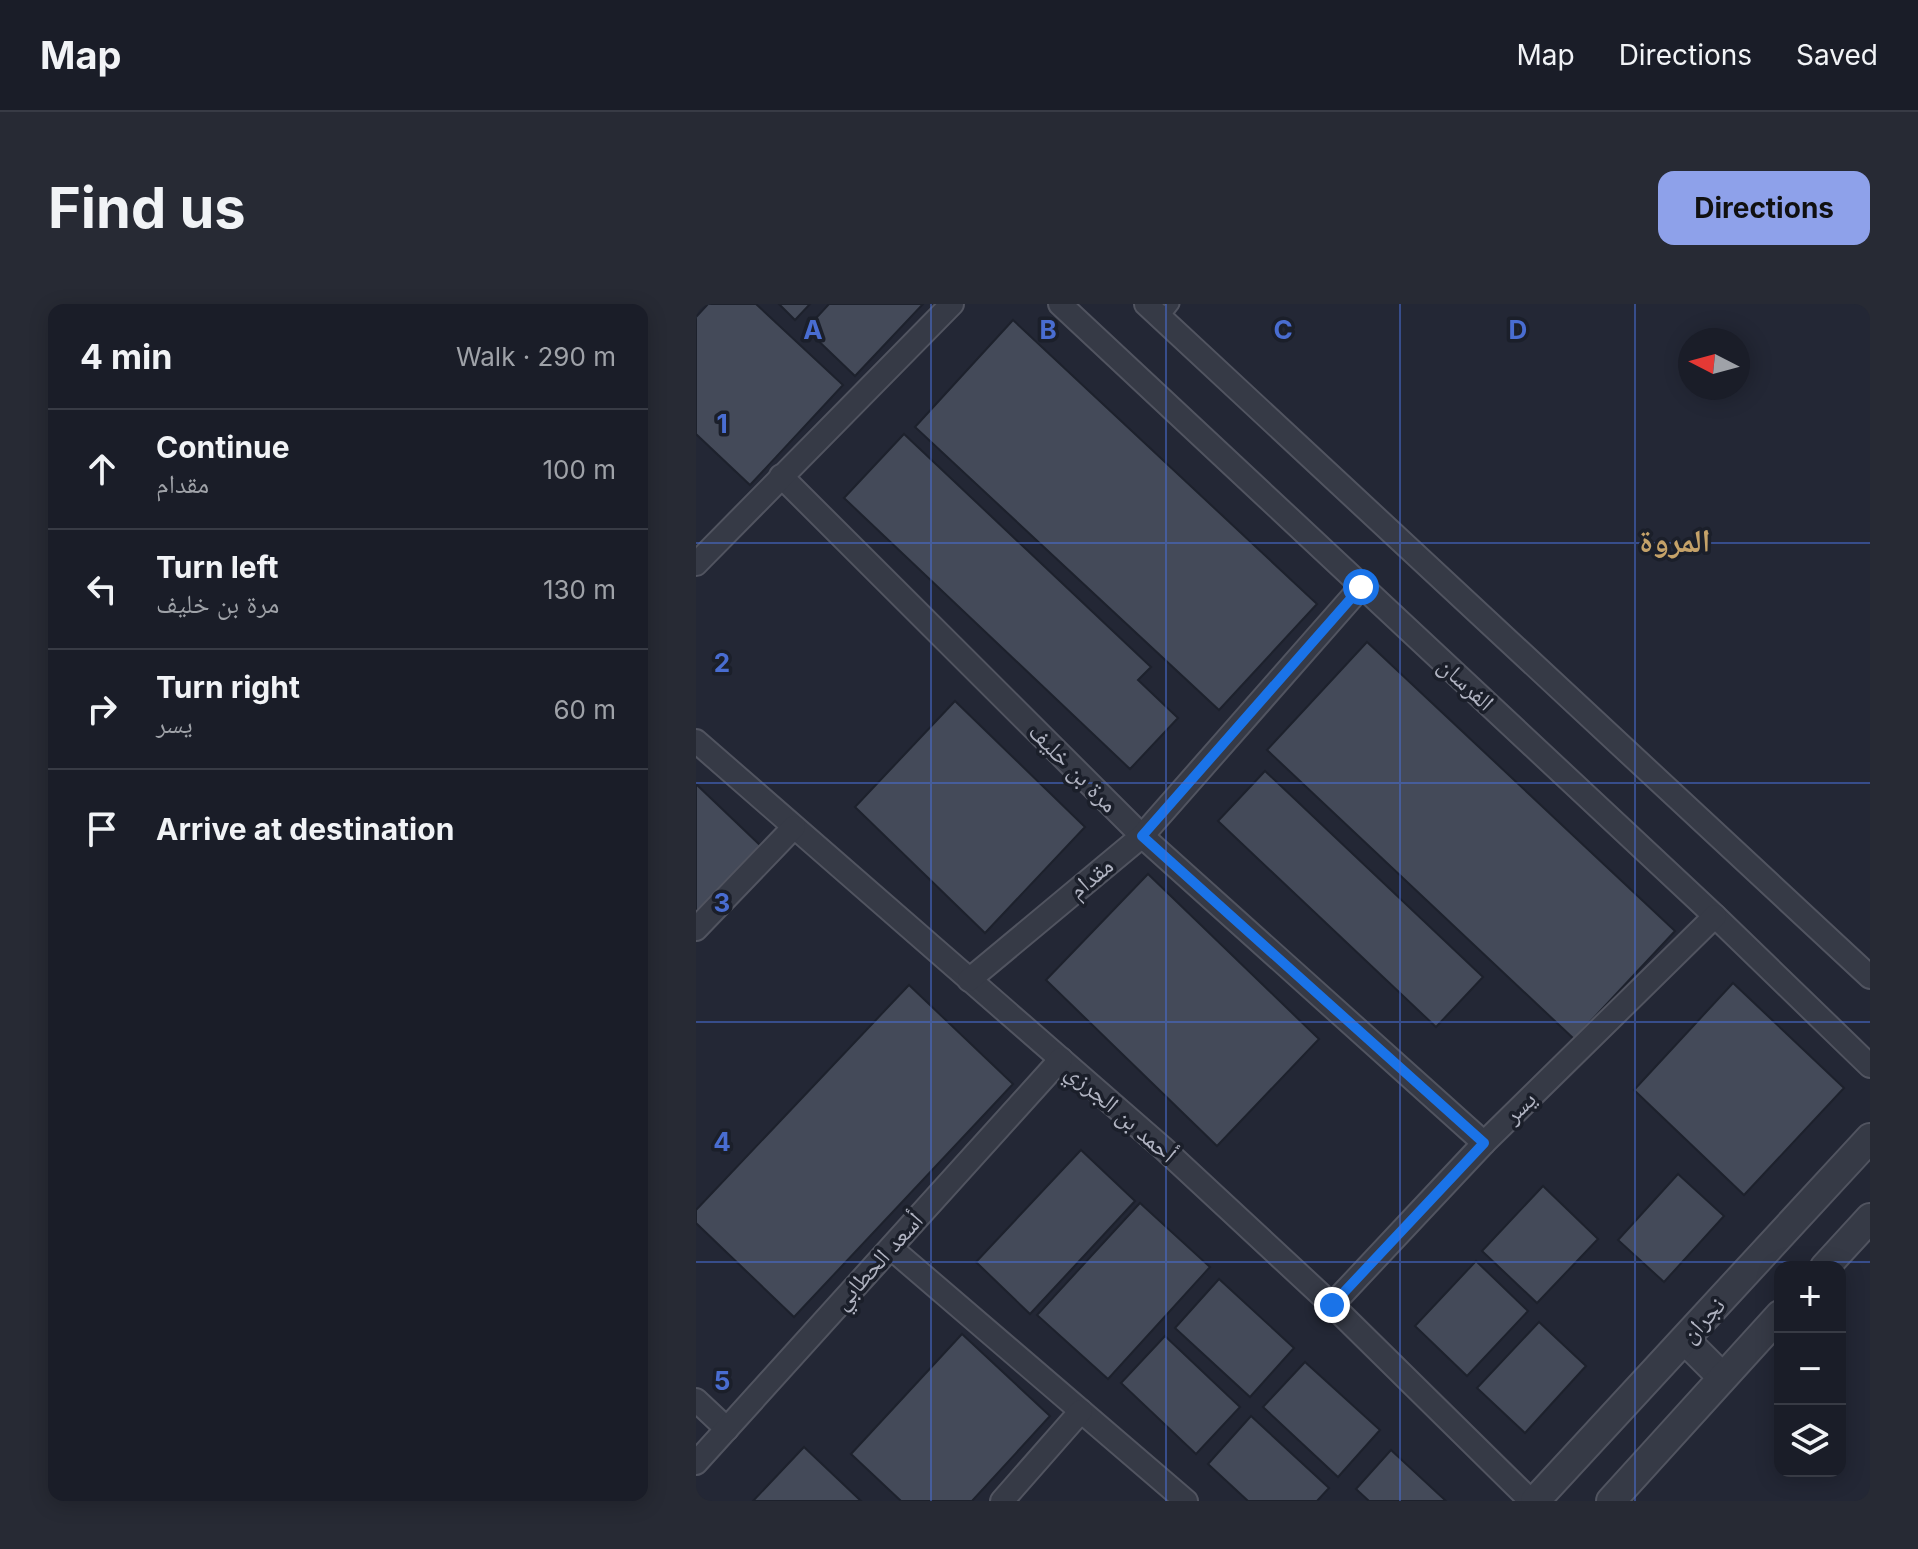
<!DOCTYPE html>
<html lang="en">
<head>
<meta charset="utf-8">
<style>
	:root { --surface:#1a1d28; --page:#272a34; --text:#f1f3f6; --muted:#9fa2a8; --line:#383b45; --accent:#8ea1ea }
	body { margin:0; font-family:Inter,"Noto Naskh Arabic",sans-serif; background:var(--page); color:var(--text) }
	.controls { position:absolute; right:24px; bottom:24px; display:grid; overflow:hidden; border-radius:16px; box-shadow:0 4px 20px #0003 }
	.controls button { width:72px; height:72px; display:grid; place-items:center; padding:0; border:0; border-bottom:2px solid var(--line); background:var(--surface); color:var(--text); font:40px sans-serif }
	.compass { position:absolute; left:982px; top:24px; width:72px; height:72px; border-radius:50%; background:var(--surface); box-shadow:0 4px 20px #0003; rotate:276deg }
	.stop { position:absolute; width:24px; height:24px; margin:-18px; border:6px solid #1a73e8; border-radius:50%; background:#fff }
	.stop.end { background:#1a73e8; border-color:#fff; box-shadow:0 2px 8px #0008 }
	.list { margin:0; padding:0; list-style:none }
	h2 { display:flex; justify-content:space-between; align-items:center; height:104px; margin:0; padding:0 32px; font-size:34px }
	h2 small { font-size:26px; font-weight:400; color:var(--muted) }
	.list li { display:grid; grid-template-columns:52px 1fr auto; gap:24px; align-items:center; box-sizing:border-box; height:120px; padding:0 32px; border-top:2px solid var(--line) }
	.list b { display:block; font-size:30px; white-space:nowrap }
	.list p { margin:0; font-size:26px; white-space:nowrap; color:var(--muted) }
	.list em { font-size:26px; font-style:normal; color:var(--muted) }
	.icon { flex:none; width:44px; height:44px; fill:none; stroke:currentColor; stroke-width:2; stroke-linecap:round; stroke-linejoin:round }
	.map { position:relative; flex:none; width:1174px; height:1197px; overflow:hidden; border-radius:16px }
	header { display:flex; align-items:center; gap:48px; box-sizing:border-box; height:112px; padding:0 40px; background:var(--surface); border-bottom:2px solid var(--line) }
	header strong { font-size:38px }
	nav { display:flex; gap:44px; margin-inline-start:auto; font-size:28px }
	.intro { display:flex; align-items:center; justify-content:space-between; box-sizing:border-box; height:192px; padding:0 48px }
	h1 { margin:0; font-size:56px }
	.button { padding:20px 36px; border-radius:16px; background:var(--accent); color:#111; font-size:28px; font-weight:700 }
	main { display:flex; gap:48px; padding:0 48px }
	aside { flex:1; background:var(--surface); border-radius:16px; box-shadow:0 4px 20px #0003 }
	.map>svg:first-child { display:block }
	.building { fill:#444a59; stroke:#1d212c; stroke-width:2 }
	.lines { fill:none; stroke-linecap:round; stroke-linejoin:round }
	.service-casing { stroke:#515460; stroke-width:15 }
	.minor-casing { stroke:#515460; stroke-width:26 }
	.tertiary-casing { stroke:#515460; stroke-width:32 }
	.service { stroke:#363a46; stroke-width:11 }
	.minor { stroke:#363a46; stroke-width:22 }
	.tertiary { stroke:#363a46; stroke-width:28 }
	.route { stroke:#1a73e8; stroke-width:10 }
	.grid { fill:none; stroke:#496dd1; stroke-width:2; stroke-opacity:0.55 }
	.labels { text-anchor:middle; stroke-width:7; stroke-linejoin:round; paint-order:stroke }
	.street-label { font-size:24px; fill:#b1b4c2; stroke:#1b1f2a }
	.district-label { font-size:32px; font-weight:bold; fill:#c5a269; stroke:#1b1f2a }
	.grid-label { font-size:26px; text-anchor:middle; font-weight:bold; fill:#496dd1; stroke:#1b1f2a; stroke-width:7; stroke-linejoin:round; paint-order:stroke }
</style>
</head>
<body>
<header>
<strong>Map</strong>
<nav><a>Map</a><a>Directions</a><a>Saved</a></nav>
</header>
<div class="intro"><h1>Find us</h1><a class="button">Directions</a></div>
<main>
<aside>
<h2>4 min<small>Walk · 290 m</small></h2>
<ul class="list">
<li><svg class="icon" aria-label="ahead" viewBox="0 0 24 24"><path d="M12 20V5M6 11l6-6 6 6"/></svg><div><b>Continue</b><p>مقدام</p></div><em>100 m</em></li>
<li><svg class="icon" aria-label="left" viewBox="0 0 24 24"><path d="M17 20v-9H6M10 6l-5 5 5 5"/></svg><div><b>Turn left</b><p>مرة بن خليف</p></div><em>130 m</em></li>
<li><svg class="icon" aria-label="right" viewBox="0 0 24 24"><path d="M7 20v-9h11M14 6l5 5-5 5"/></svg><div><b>Turn right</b><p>يسر</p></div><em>60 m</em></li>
<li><svg class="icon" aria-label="arrive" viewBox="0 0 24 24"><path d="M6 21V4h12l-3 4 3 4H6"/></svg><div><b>Arrive at destination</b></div></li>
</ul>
</aside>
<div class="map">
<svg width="1174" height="1197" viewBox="0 0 1174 1197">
	<rect width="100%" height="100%" fill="#232735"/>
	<g class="building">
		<path d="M12,0H60L147,81L54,181L0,130V13Z"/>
		<path d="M83,0H114L99,16Z"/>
		<path d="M133,0H227L159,72L110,25Z"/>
		<path d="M317,16L621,300L523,406L219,123Z"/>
		<path d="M208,130L455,363L442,376L482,414L434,465L148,194Z"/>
		<path d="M671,338L979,627L878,735L571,446Z"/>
		<path d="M259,397L389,523L289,629L159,503Z"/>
		<path d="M569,467L787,673L740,723L522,517Z"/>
		<path d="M0,480L67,544L0,615Z"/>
		<path d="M452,570L623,735L521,842L350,676Z"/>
		<path d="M1037,679L1148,784L1048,891L938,786Z"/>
		<path d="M213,681L317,780L98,1013L0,919V906Z"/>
		<path d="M385,846L439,897L334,1010L280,958Z"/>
		<path d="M982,870L1028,912L968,978L922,936Z"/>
		<path d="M847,882L902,935L841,999L786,947Z"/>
		<path d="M444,899L514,963L412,1075L341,1011Z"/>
		<path d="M780,957L832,1007L771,1072L719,1022Z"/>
		<path d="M523,975L598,1044L554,1093L479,1024Z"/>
		<path d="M843,1018L890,1062L829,1129L781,1084Z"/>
		<path d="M266,1030L354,1112L276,1197H205L155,1150Z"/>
		<path d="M469,1032L544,1103L500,1150L425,1079Z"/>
		<path d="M609,1058L684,1126L642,1173L567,1103Z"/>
		<path d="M555,1112L633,1184L621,1197H552L512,1160Z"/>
		<path d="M108,1143L165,1197H57Z"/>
		<path d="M695,1146L750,1197H673L660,1185Z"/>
	</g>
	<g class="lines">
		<g class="service-casing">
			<path id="service" d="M466,14L477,0"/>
		</g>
		<g class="minor-casing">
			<g id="minor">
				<path d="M364,0L1019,612L1174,762"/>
				<path d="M450,0L1174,673"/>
				<path d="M85,172L446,532L788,839"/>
				<path d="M0,260L256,0"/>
				<path d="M0,437L468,845L636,1001L835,1197"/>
				<path d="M0,625L98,523"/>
				<path d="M273,676L446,532L665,283"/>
				<path d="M195,944L490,1197"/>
				<path d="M636,1001L788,839L1019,612"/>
				<path d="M0,1096L31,1125"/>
				<path d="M0,1159L365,755"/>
				<path d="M306,1197L385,1107"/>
			</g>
		</g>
		<g class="tertiary-casing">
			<g id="tertiary">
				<path d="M1129,963L1174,914"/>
				<path d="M989,1036L1026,1073"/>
				<path d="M839,1197L1174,834"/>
				<path d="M915,1197L1084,1011"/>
			</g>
		</g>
		<use href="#service" class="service"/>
		<use href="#minor" class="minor"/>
		<use href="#tertiary" class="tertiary"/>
	</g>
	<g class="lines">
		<path class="route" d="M636,1001L788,839L446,532L665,283"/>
	</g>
	<path class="grid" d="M235,0V1197M470,0V1197M704,0V1197M939,0V1197M0,239H1174M0,479H1174M0,718H1174M0,958H1174"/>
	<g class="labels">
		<g class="street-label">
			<text transform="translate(770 380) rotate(43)" y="8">الفرسان</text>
			<text transform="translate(377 464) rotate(45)" y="8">مرة بن خليف</text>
			<text transform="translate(395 574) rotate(-40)" y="8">مقدام</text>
			<text transform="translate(824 803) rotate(-44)" y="8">يسر</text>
			<text transform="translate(425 809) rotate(41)" y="8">أحمد بن الجرزي</text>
			<text transform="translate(182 957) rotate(-48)" y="8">أسعد الحطابي</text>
			<text transform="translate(1007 1016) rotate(-47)" y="8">نجران</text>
		</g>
		<g class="district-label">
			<text x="979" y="248">المروة</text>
		</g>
	</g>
	<g class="grid-label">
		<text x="117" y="35">A</text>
		<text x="352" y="35">B</text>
		<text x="587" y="35">C</text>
		<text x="822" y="35">D</text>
		<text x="26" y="129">1</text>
		<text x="26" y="368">2</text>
		<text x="26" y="608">3</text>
		<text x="26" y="847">4</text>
		<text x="26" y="1086">5</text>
	</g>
</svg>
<div class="controls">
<button>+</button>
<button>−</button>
<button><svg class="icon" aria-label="layers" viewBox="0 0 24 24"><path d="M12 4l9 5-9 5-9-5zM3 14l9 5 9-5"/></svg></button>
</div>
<svg class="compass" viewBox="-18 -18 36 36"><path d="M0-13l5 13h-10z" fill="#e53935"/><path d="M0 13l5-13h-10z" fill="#9fa2a8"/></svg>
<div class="stop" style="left:665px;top:283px"></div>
<div class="stop end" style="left:636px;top:1001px"></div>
</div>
</main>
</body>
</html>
